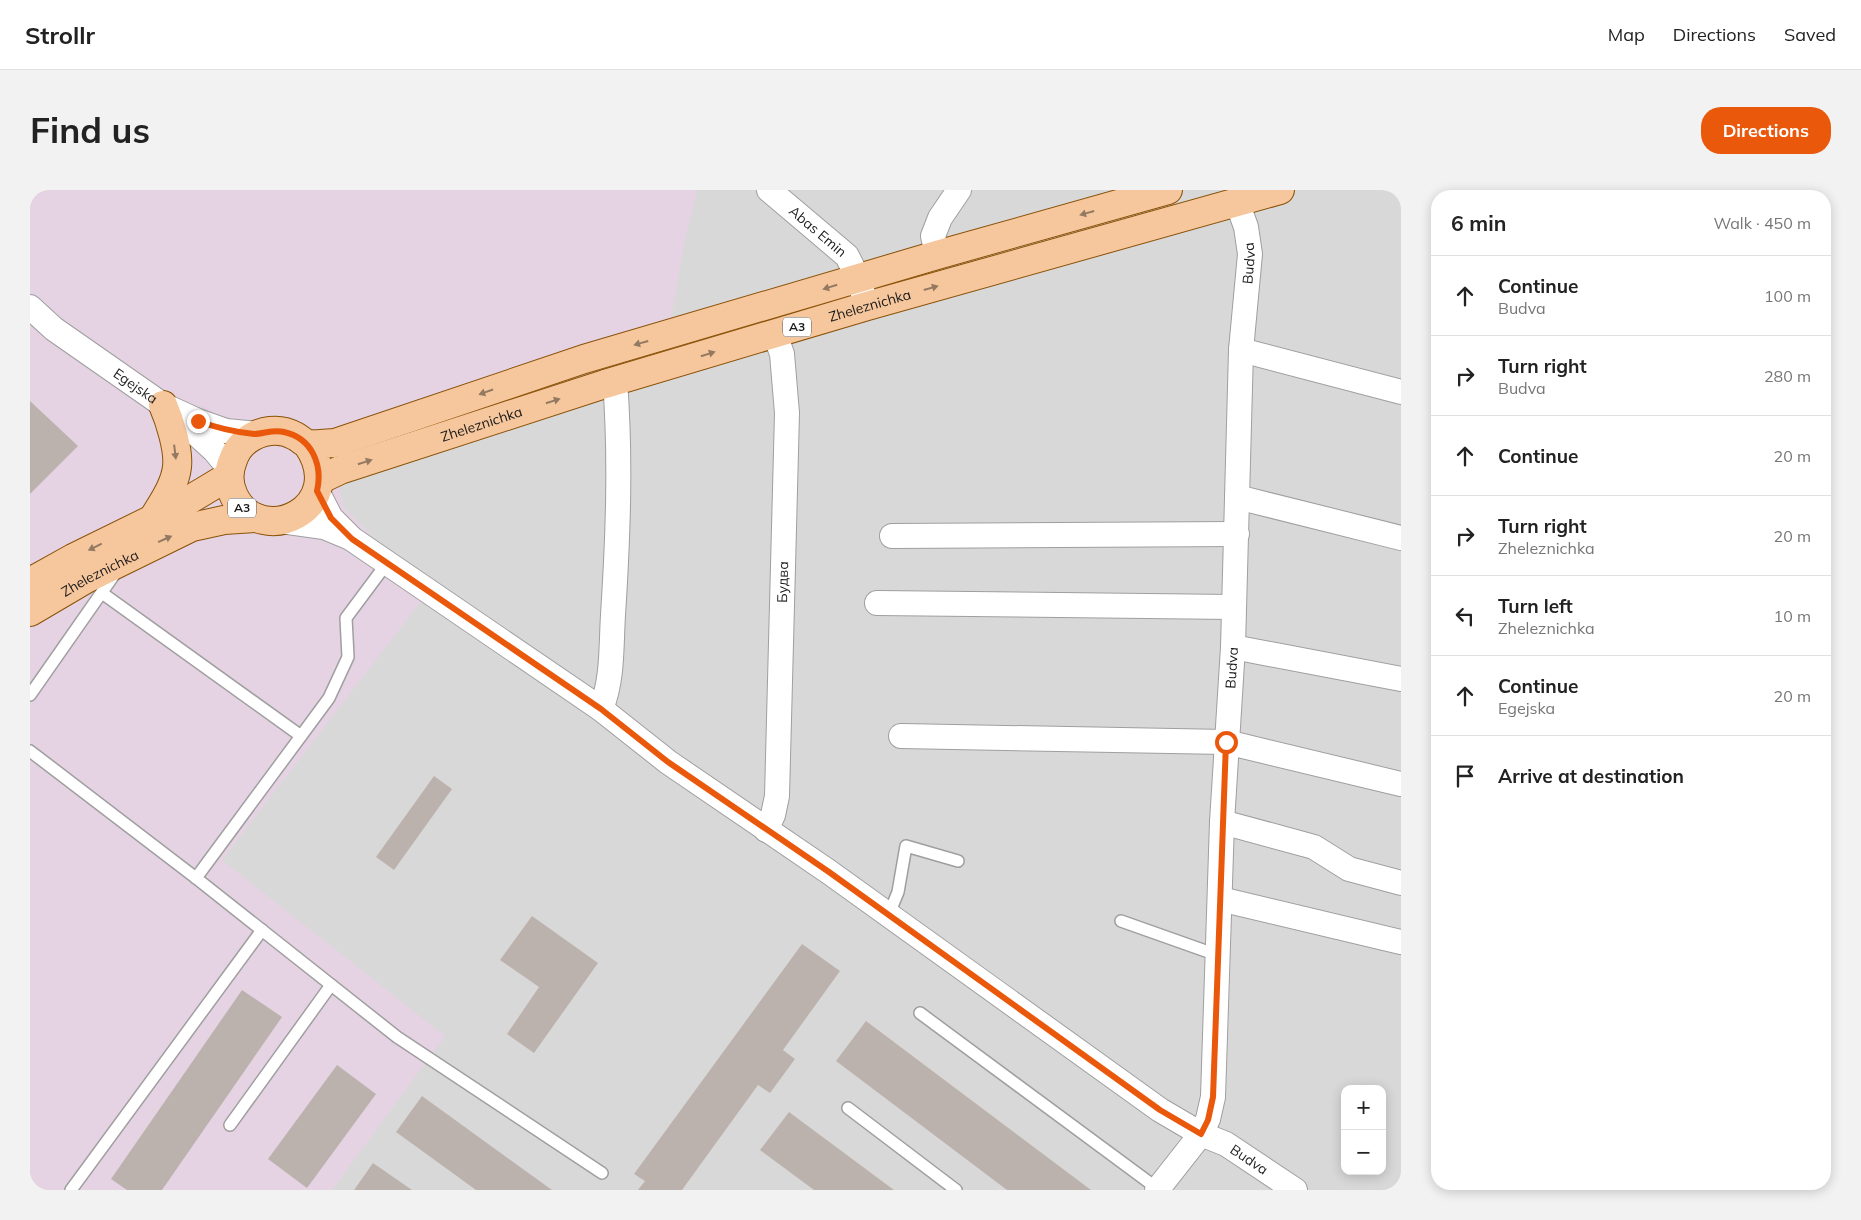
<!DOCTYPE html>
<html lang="en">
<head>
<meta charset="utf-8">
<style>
	:root { --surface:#fff; --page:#f2f2f2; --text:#222; --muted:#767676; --line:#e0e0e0; --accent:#ea580c }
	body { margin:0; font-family:Mulish,sans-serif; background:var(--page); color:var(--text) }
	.controls { position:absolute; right:15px; bottom:15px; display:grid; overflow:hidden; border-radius:10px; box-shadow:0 2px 12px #0003 }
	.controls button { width:45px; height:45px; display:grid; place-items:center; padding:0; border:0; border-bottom:1px solid var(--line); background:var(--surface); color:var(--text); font:25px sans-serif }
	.stop { position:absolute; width:15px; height:15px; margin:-11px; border:4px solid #ea580c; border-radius:50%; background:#fff }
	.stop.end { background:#ea580c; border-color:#fff; box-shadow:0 1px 5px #0008 }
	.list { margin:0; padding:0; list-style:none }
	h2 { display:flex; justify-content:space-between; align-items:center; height:65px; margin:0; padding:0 20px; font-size:21px }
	h2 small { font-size:16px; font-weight:400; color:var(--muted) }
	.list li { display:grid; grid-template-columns:32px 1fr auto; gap:15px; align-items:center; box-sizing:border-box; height:80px; padding:0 20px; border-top:1px solid var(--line) }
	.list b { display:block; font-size:19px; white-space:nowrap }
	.list p { margin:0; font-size:16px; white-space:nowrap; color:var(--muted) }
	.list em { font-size:16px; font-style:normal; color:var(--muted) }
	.icon { flex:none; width:28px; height:28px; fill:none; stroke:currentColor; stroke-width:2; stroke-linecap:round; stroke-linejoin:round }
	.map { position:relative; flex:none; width:1371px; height:1000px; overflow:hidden; border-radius:20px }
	header { display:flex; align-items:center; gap:30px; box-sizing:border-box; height:70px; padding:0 25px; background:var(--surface); border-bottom:1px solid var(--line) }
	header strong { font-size:24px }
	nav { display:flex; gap:28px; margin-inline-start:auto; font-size:18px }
	.intro { display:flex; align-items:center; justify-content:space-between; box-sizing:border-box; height:120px; padding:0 30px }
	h1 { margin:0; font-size:35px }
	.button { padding:12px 22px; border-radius:20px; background:var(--accent); color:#fff; font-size:18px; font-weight:700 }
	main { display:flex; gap:30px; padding:0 30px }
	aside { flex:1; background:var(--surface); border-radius:20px; box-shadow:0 2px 12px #0003 }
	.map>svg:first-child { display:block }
	.residential { fill:#d9d8d8; fill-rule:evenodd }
	.industrial { fill:#e5d3e3 }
	.building { fill:#bcb2ad }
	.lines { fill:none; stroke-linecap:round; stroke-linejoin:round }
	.service-casing { stroke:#9f9f9f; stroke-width:14 }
	.minor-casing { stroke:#9f9f9f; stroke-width:26 }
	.primary-casing { stroke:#8a5208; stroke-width:30 }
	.service { stroke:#fff; stroke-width:11 }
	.minor { stroke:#fff; stroke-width:24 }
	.primary { stroke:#f6c69c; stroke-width:28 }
	.oneway { fill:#937962 }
	.route { stroke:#ea580c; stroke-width:6 }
	.labels { text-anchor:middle; stroke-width:4; stroke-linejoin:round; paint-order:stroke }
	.shield { fill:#fff; stroke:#5f5f5f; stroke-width:1 }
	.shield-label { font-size:12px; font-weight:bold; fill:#1b1b1b }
	.street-label { font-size:14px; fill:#1b1b1b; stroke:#fff }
</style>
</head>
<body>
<header>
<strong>Strollr</strong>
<nav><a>Map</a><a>Directions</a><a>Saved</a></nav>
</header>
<div class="intro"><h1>Find us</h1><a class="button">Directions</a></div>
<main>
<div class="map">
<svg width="1371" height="1000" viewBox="0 0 1371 1000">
	<rect width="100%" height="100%" fill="#ece7e1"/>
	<path class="residential" d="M0,0H1371V1000H0ZM1315,899H1352V981H1315Z"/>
	<path class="industrial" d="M0,0H667L655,50L638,145L296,243L314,318L398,402L192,670L415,846L302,1000H0Z"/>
	<g class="building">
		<path d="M0,211L48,256L0,304Z"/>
		<path d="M404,586L422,599L364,680L346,667Z"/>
		<path d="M502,726L568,773L504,863L477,844L509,797L470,770Z"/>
		<path d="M772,754L810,781L753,860L765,869L740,903L728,895L652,1000H608L615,991L604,984Z"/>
		<path d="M212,800L252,827L132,1000H97L81,989Z"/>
		<path d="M836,831L1061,1000H977L806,871Z"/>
		<path d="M307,875L346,904L277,998L238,969Z"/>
		<path d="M392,906L522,1000H446L366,942Z"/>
		<path d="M759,922L864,1000H784L730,960Z"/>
		<path d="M343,973L382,1000H324Z"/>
	</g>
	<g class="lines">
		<g class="service-casing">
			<g id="service">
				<path d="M72,403L271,546L166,688"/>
				<path d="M0,505L86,382"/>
				<path d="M271,546L299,508L318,467L316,428L357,373"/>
				<path d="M0,561L166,688L367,847L572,983"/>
				<path d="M859,724L868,702L876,656L928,671"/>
				<path d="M1091,731L1187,765"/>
				<path d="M890,823L1128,999"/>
				<path d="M818,918L926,1000"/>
				<path d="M200,935L301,795"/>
				<path d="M41,1000L232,740"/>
			</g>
		</g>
		<g class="minor-casing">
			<g id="minor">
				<path id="s1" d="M739,0L817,66L828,88L837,116"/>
				<path d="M907,65L903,46L910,28L929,0"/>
				<path id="s2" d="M0,117L24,139L133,215L168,231L196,241L227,244"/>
				<path d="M1211,160L1371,202"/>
				<path d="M152,231L184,260L199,278"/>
				<path id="s3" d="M287,301L301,328L322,349L571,519L638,572L799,682L1130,920L1171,944L1196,954L1265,1000"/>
				<path d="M1207,307L1371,348"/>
				<path d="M251,331L294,337L318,347"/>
				<path d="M862,346L1207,344"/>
				<path d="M847,413L1203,417"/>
				<path d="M1203,457L1371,489"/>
				<path d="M571,519C583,489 581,457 583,425C588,347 591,269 585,191"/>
				<path d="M871,546L1196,552L1371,594"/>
				<path d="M1192,632L1284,657L1319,679L1371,693"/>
				<path id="s4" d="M736,640L743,625L747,606L757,223L752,164L745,144"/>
				<path d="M1190,709L1371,752"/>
				<path id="s5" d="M1127,1000L1171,944L1178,929L1183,907L1192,632L1203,457L1211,160L1220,64L1216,37L1207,12"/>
			</g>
		</g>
		<g class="primary-casing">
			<g id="primary">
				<path d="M277,254C321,317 231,361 204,306C198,294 198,282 203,270C208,254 223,243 240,241C248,240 258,242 265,246C270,248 273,253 278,254C286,255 296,253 305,253L554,169L907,65L1138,0"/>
				<path id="s6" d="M289,290L310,280L575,194L837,116L1250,0"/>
				<path d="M124,327C133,312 145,295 147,277C149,260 140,231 133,215"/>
				<path d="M0,392L43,368L149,316L199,286"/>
				<path id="s7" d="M0,422L56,389L162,337L194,330L227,328"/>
			</g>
		</g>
		<use href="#service" class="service"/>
		<use href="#minor" class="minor"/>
		<use href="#primary" class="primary"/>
	</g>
	<defs><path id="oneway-solid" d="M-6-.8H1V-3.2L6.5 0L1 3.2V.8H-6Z" transform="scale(1.25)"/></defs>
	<g class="oneway">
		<use href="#oneway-solid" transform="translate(1057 23) rotate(164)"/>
		<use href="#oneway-solid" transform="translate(800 97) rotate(163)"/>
		<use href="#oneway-solid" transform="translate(901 98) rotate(-16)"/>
		<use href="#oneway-solid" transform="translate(611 153) rotate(164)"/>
		<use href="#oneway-solid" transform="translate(678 164) rotate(-17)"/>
		<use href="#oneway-solid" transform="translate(456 202) rotate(161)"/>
		<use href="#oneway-solid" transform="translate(523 211) rotate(-18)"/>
		<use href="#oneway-solid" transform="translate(145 262) rotate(83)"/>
		<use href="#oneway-solid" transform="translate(335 272) rotate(-18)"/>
		<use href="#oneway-solid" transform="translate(135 349) rotate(-24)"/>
		<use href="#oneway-solid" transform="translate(65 357) rotate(154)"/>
	</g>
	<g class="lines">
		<path class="route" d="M168,231C187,238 204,242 224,244C234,244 243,239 254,242C282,248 293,275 287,301L301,328L322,349L571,519L638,572L799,682L1130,920L1171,944L1178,930L1183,907L1196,552"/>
	</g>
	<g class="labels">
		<g class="shield">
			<rect x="753" y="127.5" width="28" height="19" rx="4"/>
			<rect x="198" y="308.5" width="28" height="19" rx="4"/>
		</g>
		<g class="shield-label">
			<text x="767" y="141">A3</text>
			<text x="212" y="322">A3</text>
		</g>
		<g class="street-label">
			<text dy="5" stroke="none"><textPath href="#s1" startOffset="64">Abas Emin</textPath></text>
			<text dy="5" stroke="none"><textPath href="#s5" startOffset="945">Budva</textPath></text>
			<text dy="5" stroke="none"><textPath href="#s6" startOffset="578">Zheleznichka</textPath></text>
			<text dy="5" stroke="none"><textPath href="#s2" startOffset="132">Egejska</textPath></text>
			<text dy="5" stroke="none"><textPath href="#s6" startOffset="172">Zheleznichka</textPath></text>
			<text dy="5" stroke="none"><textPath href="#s7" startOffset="80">Zheleznichka</textPath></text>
			<text dy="5" stroke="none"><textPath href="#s4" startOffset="250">Будва</textPath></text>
			<text dy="5" stroke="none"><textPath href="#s5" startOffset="540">Budva</textPath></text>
			<text dy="5" stroke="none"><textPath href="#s3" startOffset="1152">Budva</textPath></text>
		</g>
	</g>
</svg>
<div class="controls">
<button>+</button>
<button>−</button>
</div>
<div class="stop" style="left:1196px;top:552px"></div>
<div class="stop end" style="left:168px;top:231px"></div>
</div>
<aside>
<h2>6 min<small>Walk · 450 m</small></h2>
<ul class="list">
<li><svg class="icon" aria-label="ahead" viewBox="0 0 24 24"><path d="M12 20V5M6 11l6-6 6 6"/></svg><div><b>Continue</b><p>Budva</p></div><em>100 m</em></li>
<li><svg class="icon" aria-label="right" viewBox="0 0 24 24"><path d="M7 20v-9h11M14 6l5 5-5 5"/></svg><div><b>Turn right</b><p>Budva</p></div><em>280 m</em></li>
<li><svg class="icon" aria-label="ahead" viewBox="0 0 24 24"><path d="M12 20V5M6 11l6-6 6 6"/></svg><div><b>Continue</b></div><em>20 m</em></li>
<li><svg class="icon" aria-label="right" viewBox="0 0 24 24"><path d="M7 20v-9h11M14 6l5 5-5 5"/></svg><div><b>Turn right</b><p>Zheleznichka</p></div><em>20 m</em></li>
<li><svg class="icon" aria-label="left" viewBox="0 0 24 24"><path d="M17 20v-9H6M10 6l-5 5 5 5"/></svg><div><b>Turn left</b><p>Zheleznichka</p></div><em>10 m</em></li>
<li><svg class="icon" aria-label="ahead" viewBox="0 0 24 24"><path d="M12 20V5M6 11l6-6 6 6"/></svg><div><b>Continue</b><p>Egejska</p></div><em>20 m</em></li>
<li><svg class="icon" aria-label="arrive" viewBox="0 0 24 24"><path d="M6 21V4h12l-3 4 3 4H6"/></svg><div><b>Arrive at destination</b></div></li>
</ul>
</aside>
</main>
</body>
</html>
